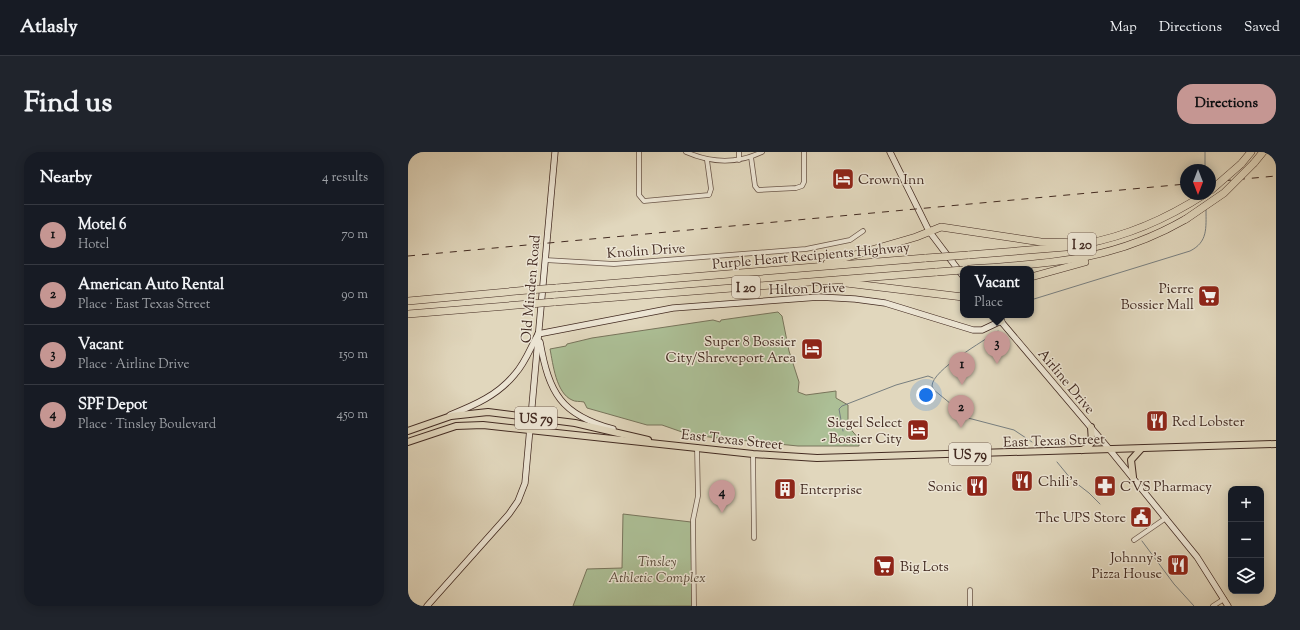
<!DOCTYPE html>
<html lang="en">
<head>
<meta charset="utf-8">
<style>
	:root { --surface:#171b24; --page:#20242c; --text:#f1f3f6; --muted:#9ea1a6; --line:#363941; --accent:#c59692 }
	body { margin:0; font-family:"Sorts Mill Goudy",serif; background:var(--page); color:var(--text) }
	.controls { position:absolute; right:12px; bottom:12px; display:grid; overflow:hidden; border-radius:8px; box-shadow:0 2px 10px #0003 }
	.controls button { width:36px; height:36px; display:grid; place-items:center; padding:0; border:0; border-bottom:1px solid var(--line); background:var(--surface); color:var(--text); font:20px sans-serif }
	.compass { position:absolute; left:772px; top:12px; width:36px; height:36px; border-radius:50%; background:var(--surface); box-shadow:0 2px 10px #0003; rotate:180deg }
	.you { position:absolute; left:518px; top:243px; width:14px; height:14px; margin:-10px; border:3px solid #fff; border-radius:50%; background:#1a73e8; box-shadow:0 0 0 6px #1a73e833 }
	.badge { display:grid; place-items:center; width:26px; height:26px; border-radius:50%; background:var(--accent); color:#111; font-size:13px; font-weight:700 }
	.pin { position:absolute; translate:-50% -33px; filter:drop-shadow(0 1px 2px #0008) }
	.pin::after { content:''; position:absolute; top:21px; width:14px; height:12px; background:inherit; clip-path:polygon(0 0,100% 0,50% 100%) }
	.popup { position:absolute; left:552px; top:114px; width:74px; height:52px; box-sizing:border-box; display:grid; place-content:center; border-radius:8px; background:var(--surface); filter:drop-shadow(0 1px 3px #0005); font-size:13px; white-space:nowrap; color:var(--muted) }
	.popup b { font-size:15px; color:var(--text) }
	.popup::after { content:''; position:absolute; left:50%; top:100%; margin-left:-8px; border:8px solid transparent; border-top-color:var(--surface) }
	.list { margin:0; padding:0; list-style:none }
	h2 { display:flex; justify-content:space-between; align-items:center; height:52px; margin:0; padding:0 16px; font-size:17px }
	h2 small { font-size:13px; font-weight:400; color:var(--muted) }
	.list li { display:grid; grid-template-columns:26px 1fr auto; gap:12px; align-items:center; box-sizing:border-box; height:60px; padding:0 16px; border-top:1px solid var(--line) }
	.list b { display:block; font-size:15px; white-space:nowrap }
	.list p { margin:0; font-size:13px; white-space:nowrap; color:var(--muted) }
	.list em { font-size:13px; font-style:normal; color:var(--muted) }
	.icon { flex:none; width:22px; height:22px; fill:none; stroke:currentColor; stroke-width:2; stroke-linecap:round; stroke-linejoin:round }
	.map { position:relative; flex:none; width:868px; height:454px; overflow:hidden; border-radius:16px }
	header { display:flex; align-items:center; gap:24px; box-sizing:border-box; height:56px; padding:0 20px; background:var(--surface); border-bottom:1px solid var(--line) }
	header strong { font-size:19px }
	nav { display:flex; gap:22px; margin-inline-start:auto; font-size:14px }
	.intro { display:flex; align-items:center; justify-content:space-between; box-sizing:border-box; height:96px; padding:0 24px }
	h1 { margin:0; font-size:28px }
	.button { padding:10px 18px; border-radius:16px; background:var(--accent); color:#111; font-size:14px; font-weight:700 }
	main { display:flex; gap:24px; padding:0 24px }
	aside { flex:1; background:var(--surface); border-radius:16px; box-shadow:0 2px 10px #0003 }
	.map>svg:first-child { display:block }
	.green { fill:#acbf96; stroke:#78755c }
	.lines { fill:none; stroke-linecap:round; stroke-linejoin:round }
	.stream { stroke:#777e7f; stroke-width:1 }
	.street-casing { stroke:#6a5649; stroke-width:5.5 }
	.secondary-casing { stroke:#432b22; stroke-width:7 }
	.primary-casing { stroke:#432b22; stroke-width:8 }
	.highway-casing { stroke:#432b22; stroke-width:8 }
	.street { stroke:#ece5d4; stroke-width:4 }
	.secondary { stroke:#ece5d4; stroke-width:5.5 }
	.primary { stroke:#e1d7bd; stroke-width:6 }
	.highway { stroke:#e1d7bd; stroke-width:7 }
	.rail { stroke:#432b22; stroke-width:1; stroke-dasharray:7 7; stroke-linecap:butt }
	.highway-bridge-casing { stroke:#432b22; stroke-width:8; stroke-linecap:butt }
	.highway-bridge { stroke:#e1d7bd; stroke-width:7 }
	.labels { text-anchor:middle; stroke-width:3; stroke-linejoin:round; paint-order:stroke }
	.shield { fill:#ece5d4; stroke:#766357; stroke-width:1 }
	.shield-label { font-size:13px; font-weight:bold; fill:#432b22 }
	.poi-label { font-size:14px; fill:#432b22; stroke:#ece5d4; text-anchor:start }
	.street-label { font-size:14px; fill:#432b22; stroke:#ece5d4 }
	.park-label { font-size:14px; font-style:italic; fill:#584939; stroke:#ece5d4 }
</style>
</head>
<body>
<header>
<strong>Atlasly</strong>
<nav><a>Map</a><a>Directions</a><a>Saved</a></nav>
</header>
<div class="intro"><h1>Find us</h1><a class="button">Directions</a></div>
<main>
<aside>
<h2>Nearby<small>4 results</small></h2>
<ul class="list">
<li><span class="badge">1</span><div><b>Motel 6</b><p>Hotel</p></div><em>70 m</em></li>
<li><span class="badge">2</span><div><b>American Auto Rental</b><p>Place · East Texas Street</p></div><em>90 m</em></li>
<li><span class="badge">3</span><div><b>Vacant</b><p>Place · Airline Drive</p></div><em>150 m</em></li>
<li><span class="badge">4</span><div><b>SPF Depot</b><p>Place · Tinsley Boulevard</p></div><em>450 m</em></li>
</ul>
</aside>
<div class="map">
<svg width="868" height="454" viewBox="0 0 868 454">
	<rect width="100%" height="100%" fill="#e1d7bd"/>
	<filter id="stains"><feTurbulence type="fractalNoise" baseFrequency=".005" numOctaves="4"/><feColorMatrix values="0 0 0 0 .2 0 0 0 0 .09 0 0 0 0 .02 0 0 0 .5 -.17"/></filter>
	<radialGradient id="worn" r=".72"><stop offset=".6" stop-color="#630" stop-opacity="0"/><stop offset="1" stop-color="#630" stop-opacity=".3"/></radialGradient>
	<g class="green">
		<path d="M370,160L374,164L381,199L391,230L390,240L398,243L428,239V246L440,253V274L451,287V294H390L301,285L274,280L254,273H239L179,256L176,250C172,249 167,250 164,248C148,241 145,212 142,197L158,194L159,192L184,186L305,168L312,170L313,168Z"/>
		<path d="M215,362L283,370L284,454H165L179,417L214,416Z"/>
	</g>
	<g class="lines">
		<g class="stream">
			<path d="M797,0V18"/>
			<path d="M626,147L782,99C800,90 798,76 798,58"/>
			<path d="M590,179C576,189 524,218 524,234L526,238L560,266L606,278L624,290"/>
			<path d="M435,279L431,257L434,254L488,233L520,224L525,226"/>
			<path d="M649,310L663,327L681,341L692,352"/>
			<path d="M734,389L766,432L786,454"/>
		</g>
		<g class="street-casing">
			<g id="street">
				<path d="M231,0V43L236,49L301,43L303,37L299,8"/>
				<path d="M278,0C303,11 329,12 354,0"/>
				<path d="M331,0V8"/>
				<path d="M343,5L347,34L350,38L388,36L394,34L396,30V0"/>
				<path d="M137,108L206,112L398,97L442,88L455,79"/>
				<path d="M345,302L346,386"/>
				<path d="M726,388L758,366"/>
				<path d="M286,454L285,368L290,344L289,295"/>
				<path d="M562,454V438"/>
				<path d="M805,454L816,447"/>
			</g>
		</g>
		<g class="secondary-casing">
			<g id="secondary">
				<path d="M482,0L521,79L555,124"/>
				<path d="M0,1L3,0"/>
				<path d="M591,167L702,298L789,405L820,454"/>
				<path d="M130,182L265,156L411,145L447,147L477,151L565,178H574L593,169"/>
				<path d="M132,190C141,241 153,263 205,277"/>
				<path d="M42,263C67,253 90,243 107,222C117,211 122,197 129,184"/>
				<path d="M19,454L101,362L110,349L117,331L147,0"/>
			</g>
		</g>
		<g class="primary-casing">
			<g id="primary">
				<path d="M0,279L43,264L80,260L167,271L240,288"/>
				<path d="M0,290L48,274L75,273L345,302L409,306L868,292"/>
				<path d="M674,298L680,295L684,290L683,275"/>
				<path d="M725,325L723,308L733,297"/>
			</g>
		</g>
		<g class="highway-casing">
			<g id="highway">
				<path d="M846,11L855,0"/>
				<path d="M833,12L843,0"/>
				<path d="M676,92C720,84 760,66 797,42"/>
				<path d="M560,103L658,95"/>
				<path d="M419,111L508,85L533,75L633,90L680,91"/>
				<path d="M562,117C644,111 705,109 778,67"/>
				<path d="M623,125L677,110"/>
				<path d="M438,131L555,145"/>
				<path d="M148,136L518,106"/>
				<path d="M0,149L120,138"/>
				<path d="M146,150L529,120"/>
				<path d="M0,162L122,152"/>
				<path d="M590,163L593,169"/>
			</g>
		</g>
		<use href="#street" class="street"/>
		<use href="#secondary" class="secondary"/>
		<use href="#primary" class="primary"/>
		<use href="#highway" class="highway"/>
		<g class="rail">
			<path d="M802,30L868,24"/>
			<path d="M0,104L778,32"/>
		</g>
		<g class="highway-bridge-casing">
			<g id="highway-bridge">
				<path d="M802,39L833,12"/>
				<path d="M778,67L816,41L846,11"/>
				<path d="M518,106L560,103"/>
				<path d="M529,120L555,118"/>
				<path d="M120,138L148,136"/>
				<path d="M122,152L146,150"/>
			</g>
		</g>
		<use href="#highway-bridge" class="highway-bridge"/>
	</g>
	<defs>
		<g id="hotel-square" transform="scale(1.15)"><rect x="-9" y="-9" width="18" height="18" rx="4" fill="#8f2418" stroke="#ece5d4"/><path d="M-6-4.5h1.5V1H6V5H4.5V3h-9V5H-6ZM-4 0a1.8 1.8 0 1 1 3.6 0ZM.5 0V-2.5h3Q6-2.5 6 0Z" fill="#fff"/></g>
		<g id="supermarket-square" transform="scale(1.15)"><rect x="-9" y="-9" width="18" height="18" rx="4" fill="#8f2418" stroke="#ece5d4"/><path d="M-6-5.5h2.5l.6 2H6L4.5 2H-2.5L-4.4-4H-6ZM-1.5 3.2a1.3 1.3 0 1 0 .1 0ZM3 3.2a1.3 1.3 0 1 0 .1 0Z" fill="#fff"/></g>
		<g id="restaurant-square" transform="scale(1.15)"><rect x="-9" y="-9" width="18" height="18" rx="4" fill="#8f2418" stroke="#ece5d4"/><path d="M-5-6h1v4h1v-4h1v4h1v-4h1v5L-1.5 .5V6h-2V.5L-5-1ZM5-6V6H3V1.5H1.5Q1.5-4 5-6Z" fill="#fff"/></g>
		<g id="pharmacy-square" transform="scale(1.15)"><rect x="-9" y="-9" width="18" height="18" rx="4" fill="#8f2418" stroke="#ece5d4"/><path d="M-2-6h4v4h4v4h-4v4h-4v-4h-4v-4h4Z" fill="#fff"/></g>
		<g id="building-square" transform="scale(1.15)"><rect x="-9" y="-9" width="18" height="18" rx="4" fill="#8f2418" stroke="#ece5d4"/><path d="M-4-6H4V6H1V3H-1V6H-4ZM-2.5-4.3h1.7v1.8h-1.7ZM.8-4.3h1.7v1.8H.8ZM-2.5-1h1.7V.8h-1.7ZM.8-1h1.7V.8H.8Z" fill="#fff"/></g>
		<g id="civic-square" transform="scale(1.15)"><rect x="-9" y="-9" width="18" height="18" rx="4" fill="#8f2418" stroke="#ece5d4"/><path d="M-.6-6.5H3V-4.5H.6V-3L4-1V1h2V6H-6V1h2V-1L-.6-3ZM-1.2 2.5V6h2.4V2.5Z" fill="#fff"/></g>
	</defs>
	<g fill-rule="evenodd">
		<use href="#hotel-square" x="435" y="27"/>
		<use href="#supermarket-square" x="801" y="144"/>
		<use href="#hotel-square" x="404" y="197"/>
		<use href="#restaurant-square" x="749" y="269"/>
		<use href="#hotel-square" x="510" y="278"/>
		<use href="#restaurant-square" x="614" y="329"/>
		<use href="#restaurant-square" x="569" y="334"/>
		<use href="#pharmacy-square" x="697" y="334"/>
		<use href="#building-square" x="377" y="337"/>
		<use href="#civic-square" x="733" y="365"/>
		<use href="#restaurant-square" x="770" y="413"/>
		<use href="#supermarket-square" x="476" y="414"/>
	</g>
	<g class="labels">
		<g class="shield">
			<rect x="660" y="81" width="28" height="22" rx="3"/>
			<rect x="324" y="124" width="28" height="22" rx="3"/>
			<rect x="107" y="255" width="42" height="22" rx="3"/>
			<rect x="541" y="291" width="42" height="22" rx="3"/>
		</g>
		<g class="shield-label">
			<text x="674" y="97">I 20</text>
			<text x="338" y="140">I 20</text>
			<text x="128" y="271">US 79</text>
			<text x="562" y="307">US 79</text>
		</g>
		<g class="poi-label">
			<text x="450" y="32">Crown Inn</text>
			<text x="786" y="141" text-anchor="end">Pierre<tspan x="786" dy="16">Bossier Mall</tspan></text>
			<text x="388" y="194" text-anchor="end">Super 8 Bossier<tspan x="388" dy="16">City/Shreveport Area</tspan></text>
			<text x="764" y="274">Red Lobster</text>
			<text x="494" y="275" text-anchor="end">Siegel Select<tspan x="494" dy="16">- Bossier City</tspan></text>
			<text x="630" y="334">Chili's</text>
			<text x="554" y="339" text-anchor="end">Sonic</text>
			<text x="712" y="339">CVS Pharmacy</text>
			<text x="392" y="342">Enterprise</text>
			<text x="718" y="370" text-anchor="end">The UPS Store</text>
			<text x="754" y="410" text-anchor="end">Johnny's<tspan x="754" dy="16">Pizza House</tspan></text>
			<text x="492" y="419">Big Lots</text>
		</g>
		<g class="street-label">
			<text transform="translate(238 98) rotate(-4)" y="5">Knolin Drive</text>
			<text transform="translate(403 103) rotate(-5)" y="5">Purple Heart Recipients Highway</text>
			<text transform="translate(399 136) rotate(-2)" y="5">Hilton Drive</text>
			<text transform="translate(122 137) rotate(-85)" y="5">Old Minden Road</text>
			<text transform="translate(659 229) rotate(50)" y="5">Airline Drive</text>
			<text transform="translate(324 287) rotate(6)" y="5">East Texas Street</text>
			<text transform="translate(646 288) rotate(-2)" y="5">East Texas Street</text>
		</g>
		<g class="park-label">
			<text x="249" y="414">Tinsley<tspan x="249" dy="16">Athletic Complex</tspan></text>
		</g>
	</g>
	<rect width="100%" height="100%" filter="url(#stains)"/>
	<rect width="100%" height="100%" fill="url(#worn)"/>
</svg>
<div class="controls">
<button>+</button>
<button>−</button>
<button><svg class="icon" aria-label="layers" viewBox="0 0 24 24"><path d="M12 4l9 5-9 5-9-5zM3 14l9 5 9-5"/></svg></button>
</div>
<svg class="compass" viewBox="-18 -18 36 36"><path d="M0-13l5 13h-10z" fill="#e53935"/><path d="M0 13l5-13h-10z" fill="#9ea1a6"/></svg>
<div class="you"></div>
<div class="pin badge" style="left:554px;top:233px">1</div>
<div class="pin badge" style="left:553px;top:276px">2</div>
<div class="pin badge" style="left:589px;top:212px">3</div>
<div class="popup"><b>Vacant</b>Place</div>
<div class="pin badge" style="left:314px;top:361px">4</div>
</div>
</main>
</body>
</html>
